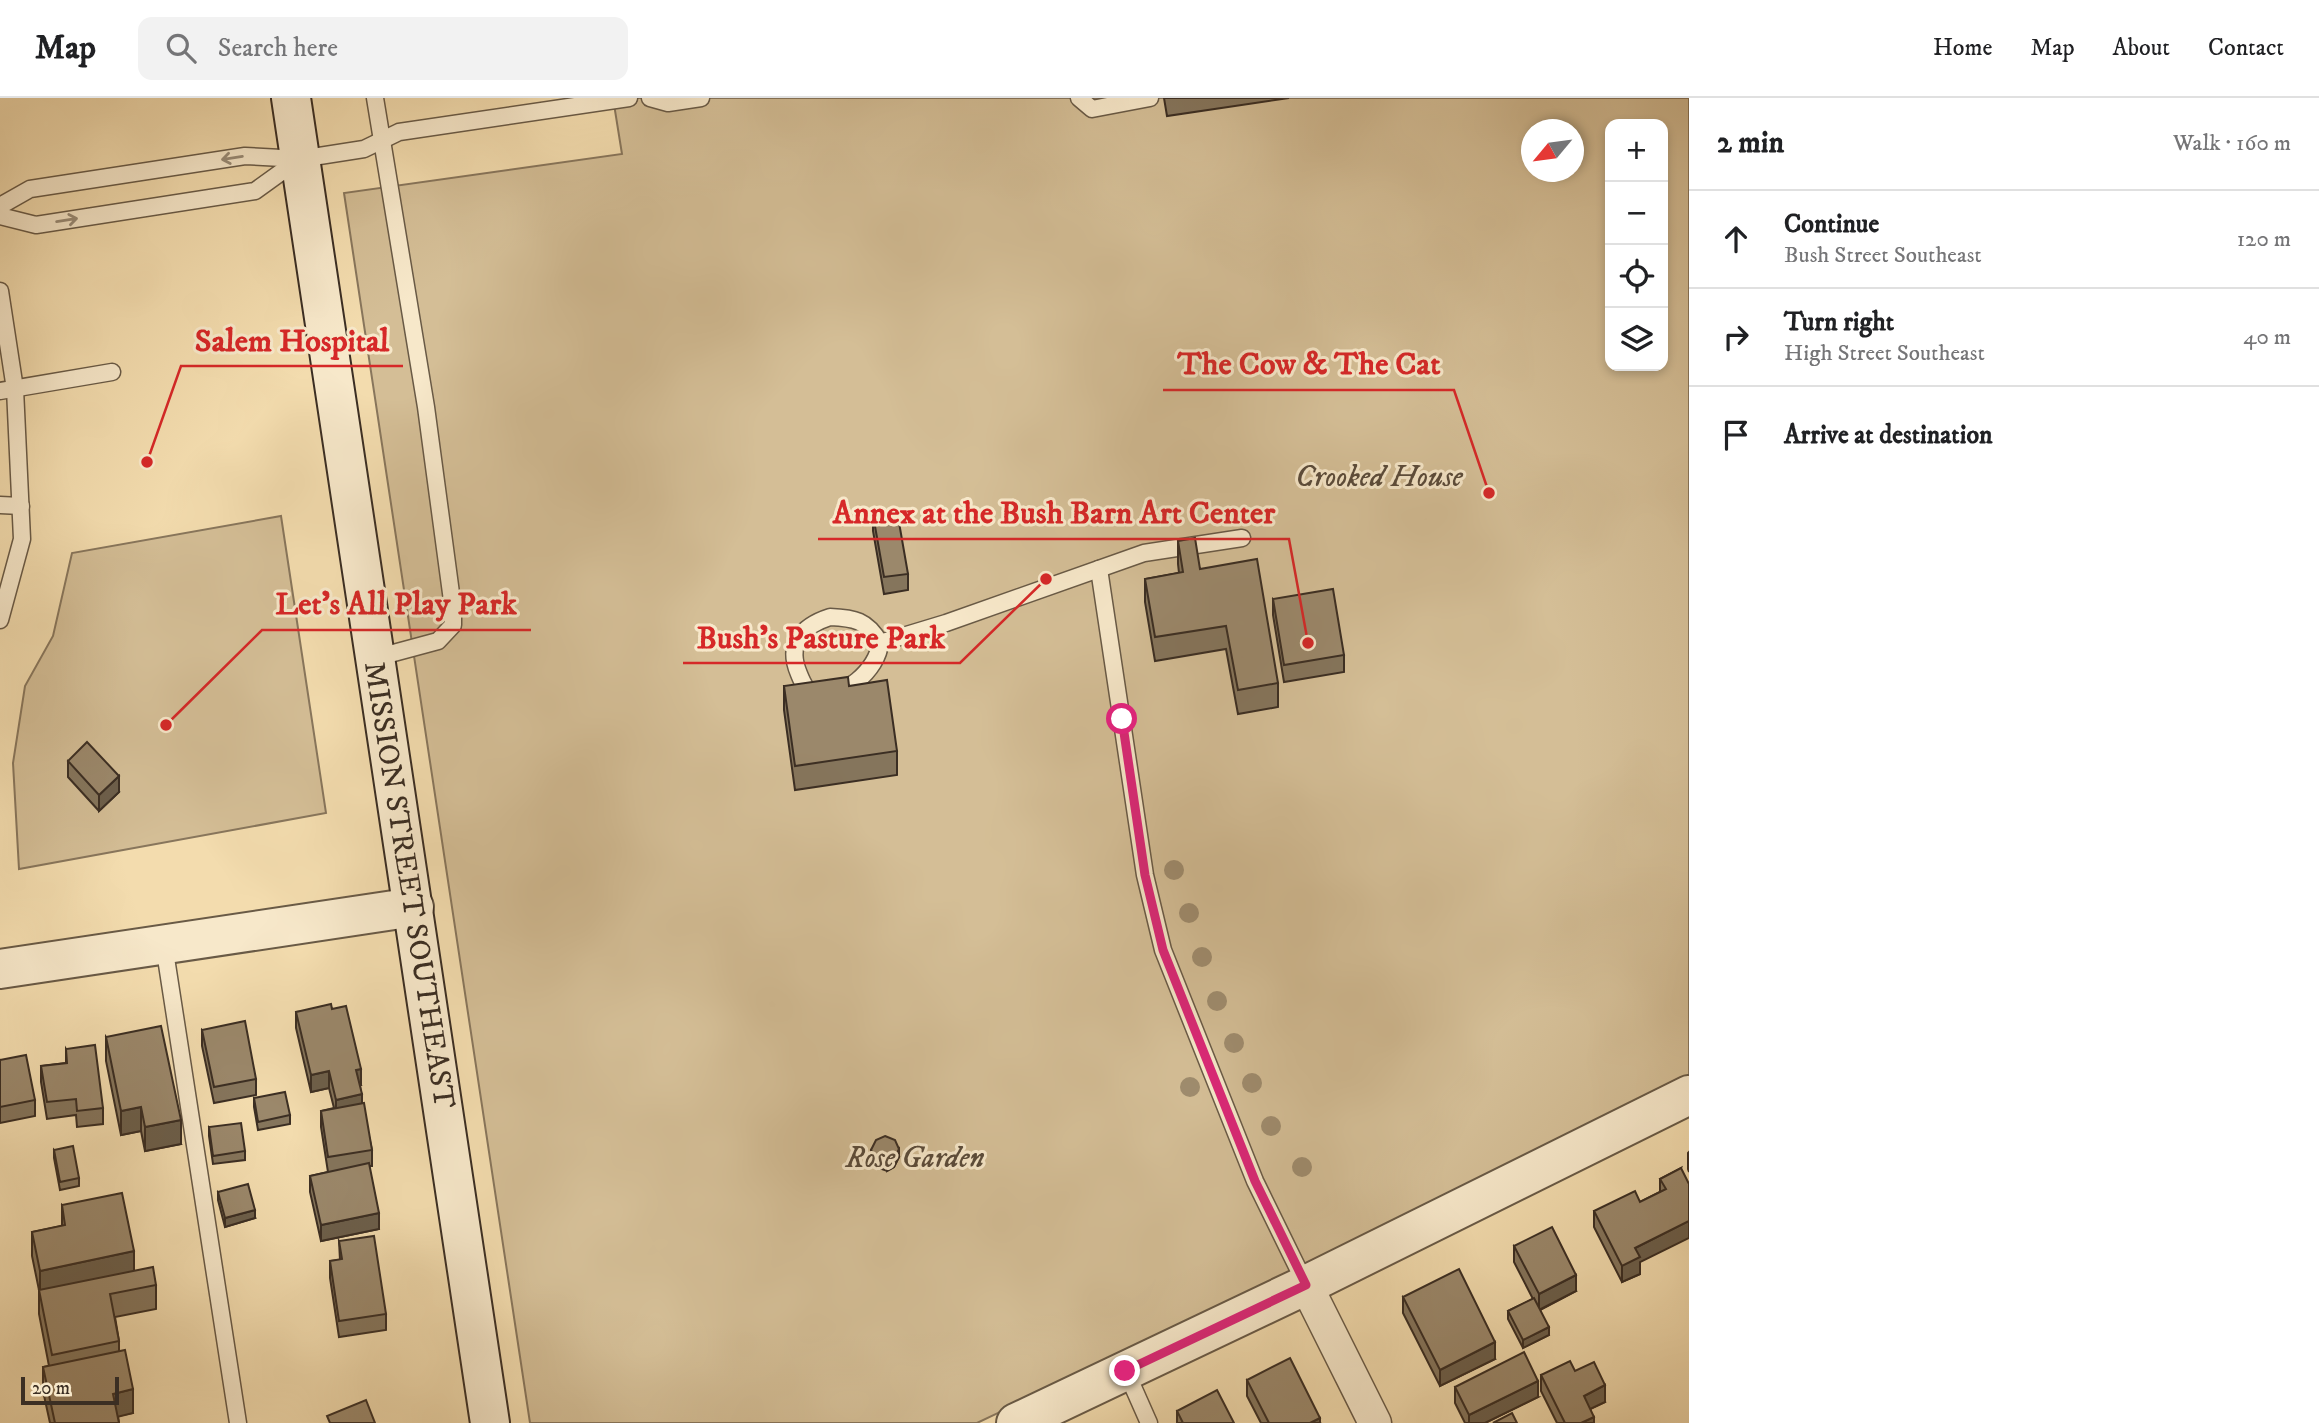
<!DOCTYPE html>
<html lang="en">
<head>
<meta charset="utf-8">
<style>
	:root { --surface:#fff; --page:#f2f2f2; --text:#202124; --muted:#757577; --line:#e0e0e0 }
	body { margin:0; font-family:"IM FELL DW Pica",serif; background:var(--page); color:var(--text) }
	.controls { position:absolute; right:21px; top:21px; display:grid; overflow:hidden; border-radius:14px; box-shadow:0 4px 10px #0003 }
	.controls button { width:63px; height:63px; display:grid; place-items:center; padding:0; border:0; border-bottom:2px solid var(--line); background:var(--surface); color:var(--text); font:35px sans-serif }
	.compass { position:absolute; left:1521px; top:21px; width:63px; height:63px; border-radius:50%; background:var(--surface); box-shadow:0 4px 10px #0003; rotate:241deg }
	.scale { position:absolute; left:21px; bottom:18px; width:98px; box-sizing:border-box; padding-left:7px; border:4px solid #3b2e23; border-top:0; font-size:19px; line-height:24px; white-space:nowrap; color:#3b2e23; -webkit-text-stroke:5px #f7e8ca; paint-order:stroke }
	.stop { position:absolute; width:21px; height:21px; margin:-16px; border:5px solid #db2777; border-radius:50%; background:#fff }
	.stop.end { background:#db2777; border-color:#fff; box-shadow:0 2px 7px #0008 }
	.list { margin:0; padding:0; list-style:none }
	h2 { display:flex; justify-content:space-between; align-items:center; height:91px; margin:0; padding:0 28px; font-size:30px }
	h2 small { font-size:23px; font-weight:400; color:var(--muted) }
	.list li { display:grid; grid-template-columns:46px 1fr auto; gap:21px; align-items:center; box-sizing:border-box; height:98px; padding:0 28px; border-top:2px solid var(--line) }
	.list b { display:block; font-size:26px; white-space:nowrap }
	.list p { margin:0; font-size:23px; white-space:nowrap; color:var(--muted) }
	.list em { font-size:23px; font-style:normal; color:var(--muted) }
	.icon { flex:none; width:38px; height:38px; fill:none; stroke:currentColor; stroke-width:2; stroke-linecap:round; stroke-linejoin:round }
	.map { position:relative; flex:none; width:1689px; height:1325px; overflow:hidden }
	header { display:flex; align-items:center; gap:42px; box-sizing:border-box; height:98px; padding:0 35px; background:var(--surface); border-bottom:2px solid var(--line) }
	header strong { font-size:33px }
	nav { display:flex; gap:38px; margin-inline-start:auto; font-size:24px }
	.search { width:490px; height:63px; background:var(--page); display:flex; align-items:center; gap:18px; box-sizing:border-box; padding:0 24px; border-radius:14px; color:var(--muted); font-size:26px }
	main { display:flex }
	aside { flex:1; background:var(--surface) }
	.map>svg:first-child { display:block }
	.green { fill:#d4be96; stroke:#88765c; stroke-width:2; fill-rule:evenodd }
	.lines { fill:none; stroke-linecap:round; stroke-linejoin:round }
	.service-casing { stroke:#695a46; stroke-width:19 }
	.minor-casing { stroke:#695a46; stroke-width:35 }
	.tertiary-casing { stroke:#695a46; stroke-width:42 }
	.secondary-casing { stroke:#3b2e23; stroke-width:42 }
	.service { stroke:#f7e8ca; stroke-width:16 }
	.minor { stroke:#f7e8ca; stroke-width:32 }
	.tertiary { stroke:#f7e8ca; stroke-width:38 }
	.secondary { stroke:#f7e8ca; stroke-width:38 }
	.tree { fill:#9f8c6e }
	.wall { fill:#85755c; stroke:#3b2e23; stroke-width:2 }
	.shaded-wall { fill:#6c5f4b; stroke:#3b2e23; stroke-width:2 }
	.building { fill:#9b886b; stroke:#3b2e23; stroke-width:2 }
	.oneway { stroke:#998b76 }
	.route { stroke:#db2777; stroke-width:9 }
	.labels { text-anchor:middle; stroke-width:6; stroke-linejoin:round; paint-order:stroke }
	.park-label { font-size:30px; font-style:italic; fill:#5a4b3a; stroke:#f7e8ca }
	.street-label { font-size:30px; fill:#3b2e23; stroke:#f7e8ca }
	.leader { fill:none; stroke:#d62828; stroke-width:2.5 }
	.callout-dot { fill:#d62828; stroke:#f7e8ca; stroke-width:2.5 }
	.callout-label { font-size:32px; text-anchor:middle; font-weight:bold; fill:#d62828; stroke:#f7e8ca; stroke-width:6; stroke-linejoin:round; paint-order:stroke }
</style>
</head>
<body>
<header>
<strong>Map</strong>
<div class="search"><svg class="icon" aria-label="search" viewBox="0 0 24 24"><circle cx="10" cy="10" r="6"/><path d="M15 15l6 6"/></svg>Search here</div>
<nav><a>Home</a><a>Map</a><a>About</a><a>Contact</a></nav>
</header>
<main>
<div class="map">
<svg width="1689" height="1325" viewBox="0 0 1689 1325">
	<rect width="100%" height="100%" fill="#f3dcae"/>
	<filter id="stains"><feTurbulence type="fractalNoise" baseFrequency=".00286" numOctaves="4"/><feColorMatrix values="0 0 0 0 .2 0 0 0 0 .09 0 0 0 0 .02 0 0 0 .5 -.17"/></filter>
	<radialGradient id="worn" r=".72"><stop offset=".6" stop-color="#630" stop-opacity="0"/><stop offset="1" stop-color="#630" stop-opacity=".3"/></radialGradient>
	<g class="green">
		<path d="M613,0H1689V977L1242,1199L977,1325H530L344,95L622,56ZM1610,26H1663V268H1610ZM1532,32H1574V74H1532Z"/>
		<path d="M281,418L326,715L19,771L13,665L25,588L53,538L72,455Z"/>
	</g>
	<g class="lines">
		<g class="service-casing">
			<g id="service">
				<path d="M375,0L426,309L453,510V527L438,543L375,560"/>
				<path d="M650,0L668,5L701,0"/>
				<path d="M1079,0L1092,11L1150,0"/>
				<path d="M0,108L30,91L245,58L300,61L364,51L399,34L629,0"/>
				<path d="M0,118L36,127L255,93L298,62"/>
				<path d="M0,193L15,291L22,441L0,522"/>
				<path d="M0,293L112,274"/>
				<path d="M0,407L21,408"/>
				<path d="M1099,471L1145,777L1163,852L1255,1083L1306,1187"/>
				<path d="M830,519C854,520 867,522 880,545C878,572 843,601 815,598C806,592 803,586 799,576C786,546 802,528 830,519Z"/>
				<path d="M880,545L946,525L1144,455L1242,440"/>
				<path d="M164,847L238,1325"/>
				<path d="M1126,1273L1149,1325"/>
			</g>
		</g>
		<g class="minor-casing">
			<path id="minor" d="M1306,1187L1375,1325"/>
		</g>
		<g class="tertiary-casing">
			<g id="tertiary">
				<path d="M0,871L414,809"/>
				<path d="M1016,1325L1306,1187L1689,997"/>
			</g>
		</g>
		<g class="secondary-casing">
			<path id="secondary" d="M291,0L490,1325"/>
		</g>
		<use href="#service" class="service"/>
		<use href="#minor" class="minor"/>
		<use href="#tertiary" class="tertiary"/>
		<use href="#secondary" class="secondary"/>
	</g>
	<g class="tree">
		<circle cx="1174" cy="772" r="10"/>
		<circle cx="1189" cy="815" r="10"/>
		<circle cx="1202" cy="859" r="10"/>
		<circle cx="1217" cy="903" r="10"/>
		<circle cx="1234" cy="945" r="10"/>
		<circle cx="1252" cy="985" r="10"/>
		<circle cx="1190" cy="989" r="10"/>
		<circle cx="1271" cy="1028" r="10"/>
		<circle cx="1302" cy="1069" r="10"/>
	</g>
	<g class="wall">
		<path d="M1164,0H1289L1167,18Z"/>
		<path d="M873,417L908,476V492L884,496L873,433Z"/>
		<path d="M1178,443L1200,471L1278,585V609L1238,616L1226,551L1155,563L1145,504V481L1179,475L1178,466Z"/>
		<path d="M1273,501L1344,557V574L1284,584L1273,517Z"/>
		<path d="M784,588H849L897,653V677L795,692L784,612Z"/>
		<path d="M68,663L119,694L99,713L68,679Z"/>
		<path d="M332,911L361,987H360L362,1006L372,1052V1068H369L379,1131L321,1143L310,1094V1078L328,1074L321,1029V1013L334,1010L329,990L311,994L296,930V914Z"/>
		<path d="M202,932L256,981V997L214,1005L202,948Z"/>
		<path d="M106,939L181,1046L145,1053L141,1033L121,1037L106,963Z"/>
		<path d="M66,951L103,1010V1026L77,1029L76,1017L47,1021L41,984V968L66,965Z"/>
		<path d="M0,962L35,1002V1018L0,1025Z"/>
		<path d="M254,1000L290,1017V1026L258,1032L254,1009Z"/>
		<path d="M209,1029L245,1053V1062L213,1066L209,1038Z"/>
		<path d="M54,1052L79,1080V1088L60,1092L54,1060Z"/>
		<path d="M871,1052L899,1059L894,1069L887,1073L876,1069L871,1060Z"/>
		<path d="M1689,1054V1074L1688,1071V1055Z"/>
		<path d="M1681,1070L1640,1164V1176L1622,1184L1594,1129V1113L1640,1104L1660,1094V1081Z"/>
		<path d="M218,1094L255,1120L225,1129L218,1102Z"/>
		<path d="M62,1107L134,1173L156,1187V1211L115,1219L119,1243V1253L133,1315L118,1318L119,1325H50L43,1293V1269L49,1268L39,1216V1192L32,1158V1134L62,1128Z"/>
		<path d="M339,1143L386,1216V1232L339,1239L330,1180V1163L340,1162Z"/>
		<path d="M1514,1148L1576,1193L1540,1212L1549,1237L1523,1250L1508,1221V1213L1533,1201L1514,1164Z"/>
		<path d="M1403,1199L1495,1261L1440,1288L1403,1215Z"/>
		<path d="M1575,1273L1605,1304L1590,1311L1594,1325H1557L1541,1293V1277Z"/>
		<path d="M1247,1282L1320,1325H1261L1247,1298Z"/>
		<path d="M1455,1289L1538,1299L1485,1325H1465L1455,1305Z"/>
		<path d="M1177,1313L1234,1325H1177Z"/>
	</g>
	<g class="shaded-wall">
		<path d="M119,678V694L99,713V697Z"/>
		<path d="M361,971V987L356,988V972Z"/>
		<path d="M329,973V990L311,994V977Z"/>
		<path d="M362,996V1012L336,1018V1002Z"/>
		<path d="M141,1009V1033L121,1037V1013Z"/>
		<path d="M181,1022V1046L145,1053V1029Z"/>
		<path d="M899,1051V1059L894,1069L887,1073V1065Z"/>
		<path d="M255,1112V1120L225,1129V1120Z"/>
		<path d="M379,1115V1131L321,1143V1127Z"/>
		<path d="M1689,1123V1140L1640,1164V1176L1622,1184V1168L1635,1150Z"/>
		<path d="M134,1153V1176L40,1196V1173Z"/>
		<path d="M1576,1177V1193L1539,1212V1196Z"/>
		<path d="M1549,1229V1237L1523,1250V1242Z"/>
		<path d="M1495,1244V1261L1440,1288V1272Z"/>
		<path d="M1538,1283V1299L1485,1325H1469V1317Z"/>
		<path d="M1605,1287V1304L1584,1314V1298Z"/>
		<path d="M133,1291V1315L113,1320V1296Z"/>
		<path d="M1594,1319V1325H1581Z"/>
		<path d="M1320,1320V1325H1310Z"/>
	</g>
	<g class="building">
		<path d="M897,413L908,476L884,479L873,417Z"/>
		<path d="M1195,440L1200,471L1257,461L1278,585L1238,592L1226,528L1155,539L1145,481L1183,474L1178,443Z"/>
		<path d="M1333,491L1344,557L1284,567L1273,501Z"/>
		<path d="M848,579L849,588L887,582L897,653L795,668L784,588Z"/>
		<path d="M87,644L119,678L99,697L68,663Z"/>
		<path d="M331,906L332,911L346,908L361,971L356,972L362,996L336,1002L329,973L311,977L296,914Z"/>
		<path d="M245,923L256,981L214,989L202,932Z"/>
		<path d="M161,928L181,1022L145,1029L141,1009L121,1013L106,939Z"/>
		<path d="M95,947L103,1010L77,1013L76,1001L47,1004L41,968L67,965L66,951Z"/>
		<path d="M26,957L35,1002L0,1009V962Z"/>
		<path d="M285,994L290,1017L258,1024L254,1000Z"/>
		<path d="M364,1005L372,1052L328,1059L321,1013Z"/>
		<path d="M241,1025L245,1053L213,1058L209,1029Z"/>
		<path d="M885,1038L895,1042L899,1051L894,1061L887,1065L876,1061L871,1052L876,1042Z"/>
		<path d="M73,1048L79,1080L60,1084L54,1052Z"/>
		<path d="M369,1065L379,1115L321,1127L310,1078Z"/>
		<path d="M1681,1070L1689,1086V1123L1635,1150L1640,1159L1622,1168L1594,1113L1635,1093L1640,1104L1666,1091L1660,1081Z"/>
		<path d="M248,1086L255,1112L225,1120L218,1094Z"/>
		<path d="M122,1095L134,1153L40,1173L32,1134L65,1127L62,1107Z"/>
		<path d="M1552,1129L1576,1177L1539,1196L1514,1148Z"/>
		<path d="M374,1138L386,1216L339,1223L330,1163L342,1161L339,1143Z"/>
		<path d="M153,1169L156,1187L110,1196L119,1243L52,1257L39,1192Z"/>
		<path d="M1459,1171L1495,1244L1440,1272L1403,1199Z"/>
		<path d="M1534,1200L1549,1229L1523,1242L1508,1213Z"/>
		<path d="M125,1252L133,1291L113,1296L119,1325H55L43,1269Z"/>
		<path d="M1524,1254L1538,1283L1469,1317L1455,1289Z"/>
		<path d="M1290,1260L1320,1320L1310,1325H1269L1247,1282Z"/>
		<path d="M1570,1263L1575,1273L1594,1264L1605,1287L1584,1298L1594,1319L1581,1325H1565L1541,1277Z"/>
		<path d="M1217,1292L1234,1325H1183L1177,1313Z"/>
		<path d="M366,1302L375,1325H330L327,1318Z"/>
		<path d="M1512,1315L1517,1325H1493Z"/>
	</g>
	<defs><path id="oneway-shaft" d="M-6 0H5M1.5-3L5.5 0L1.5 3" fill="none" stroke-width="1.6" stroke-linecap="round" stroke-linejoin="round" transform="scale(1.75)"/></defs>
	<g class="oneway">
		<use href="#oneway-shaft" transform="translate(232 60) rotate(171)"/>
		<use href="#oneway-shaft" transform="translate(67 122) rotate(-9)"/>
	</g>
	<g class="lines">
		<path class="route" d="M1122,621L1145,777L1163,852L1255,1083L1306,1187L1125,1273"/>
	</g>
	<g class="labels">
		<g class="park-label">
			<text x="1379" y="388">Crooked House</text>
			<text x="915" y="1069">Rose Garden</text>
		</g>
		<g class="street-label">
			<text transform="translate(410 787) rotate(81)" y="10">MISSION STREET SOUTHEAST</text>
		</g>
	</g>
	<path class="leader" d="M147 364L181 268H403M1489 395L1454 292H1163M1308 545L1289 441H818M166 627L262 532H531M1046 481L960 565H683"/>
	<g class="callout-dot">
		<circle cx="147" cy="364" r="7"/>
		<circle cx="1489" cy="395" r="7"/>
		<circle cx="1308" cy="545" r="7"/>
		<circle cx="166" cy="627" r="7"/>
		<circle cx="1046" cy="481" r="7"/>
	</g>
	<g class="callout-label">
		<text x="292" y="253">Salem Hospital</text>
		<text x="1309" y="276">The Cow &amp; The Cat</text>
		<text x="1054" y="425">Annex at the Bush Barn Art Center</text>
		<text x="396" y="516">Let's All Play Park</text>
		<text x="821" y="550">Bush's Pasture Park</text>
	</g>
	<rect width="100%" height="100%" filter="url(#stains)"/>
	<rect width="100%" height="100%" fill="url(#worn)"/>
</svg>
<div class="controls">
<button>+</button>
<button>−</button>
<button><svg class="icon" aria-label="locate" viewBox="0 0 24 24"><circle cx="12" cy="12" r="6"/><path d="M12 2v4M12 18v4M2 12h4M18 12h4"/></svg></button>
<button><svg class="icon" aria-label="layers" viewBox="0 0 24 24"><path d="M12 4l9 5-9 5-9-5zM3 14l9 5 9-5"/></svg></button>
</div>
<svg class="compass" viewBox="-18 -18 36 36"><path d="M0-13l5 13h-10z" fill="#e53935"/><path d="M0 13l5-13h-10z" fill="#757577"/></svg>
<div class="scale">20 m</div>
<div class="stop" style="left:1122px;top:621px"></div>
<div class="stop end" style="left:1125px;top:1273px"></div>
</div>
<aside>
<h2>2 min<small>Walk · 160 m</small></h2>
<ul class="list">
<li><svg class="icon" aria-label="ahead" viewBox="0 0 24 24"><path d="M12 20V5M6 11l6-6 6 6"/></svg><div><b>Continue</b><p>Bush Street Southeast</p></div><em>120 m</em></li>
<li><svg class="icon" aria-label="right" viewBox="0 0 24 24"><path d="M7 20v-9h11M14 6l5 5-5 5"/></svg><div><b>Turn right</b><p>High Street Southeast</p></div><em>40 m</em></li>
<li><svg class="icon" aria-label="arrive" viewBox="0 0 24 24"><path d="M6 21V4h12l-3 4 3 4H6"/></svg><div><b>Arrive at destination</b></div></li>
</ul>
</aside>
</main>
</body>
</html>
